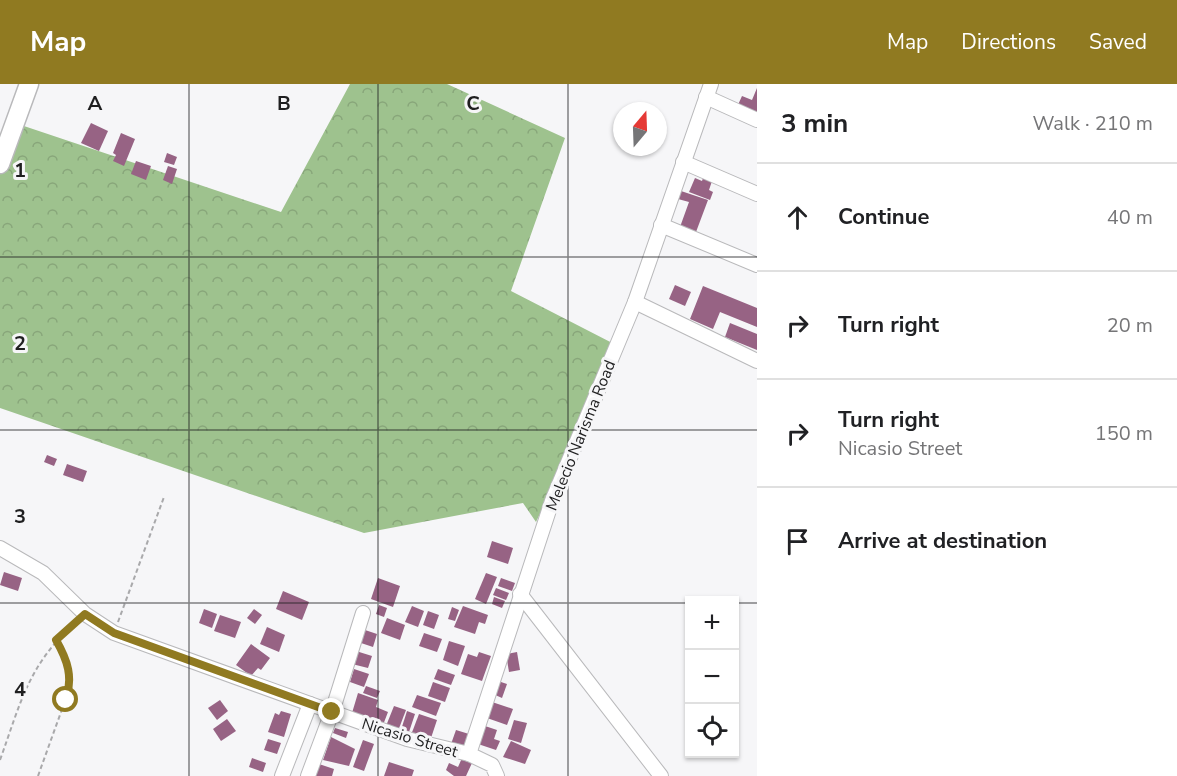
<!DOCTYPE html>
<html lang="en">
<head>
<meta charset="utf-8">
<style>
	:root { --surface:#fff; --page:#f6f6f6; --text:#202124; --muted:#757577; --line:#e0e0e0; --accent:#907a21 }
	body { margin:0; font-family:"Nunito Sans",sans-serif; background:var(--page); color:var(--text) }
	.controls { position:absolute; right:18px; bottom:18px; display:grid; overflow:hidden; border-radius:0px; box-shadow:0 2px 4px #0004 }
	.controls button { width:54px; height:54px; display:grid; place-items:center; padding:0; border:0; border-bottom:2px solid var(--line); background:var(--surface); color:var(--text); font:30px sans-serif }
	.compass { position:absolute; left:613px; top:18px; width:54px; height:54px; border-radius:50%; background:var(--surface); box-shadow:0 2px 4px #0004; rotate:19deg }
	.stop { position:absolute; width:18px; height:18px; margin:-14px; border:4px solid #907a21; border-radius:50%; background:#fff }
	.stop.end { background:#907a21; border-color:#fff; box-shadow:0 2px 6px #0008 }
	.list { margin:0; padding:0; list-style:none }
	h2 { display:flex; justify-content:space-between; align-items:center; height:78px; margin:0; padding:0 24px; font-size:26px }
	h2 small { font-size:20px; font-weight:400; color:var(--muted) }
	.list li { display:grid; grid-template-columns:39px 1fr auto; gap:18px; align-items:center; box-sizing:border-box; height:108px; padding:0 24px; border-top:2px solid var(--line) }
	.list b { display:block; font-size:22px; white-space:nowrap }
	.list p { margin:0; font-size:20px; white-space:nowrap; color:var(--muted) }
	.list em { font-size:20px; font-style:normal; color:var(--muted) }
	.icon { flex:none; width:33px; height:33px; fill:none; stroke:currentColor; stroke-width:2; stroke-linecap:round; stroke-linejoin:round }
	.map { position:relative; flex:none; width:757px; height:692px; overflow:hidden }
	header { display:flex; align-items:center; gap:36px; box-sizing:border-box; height:84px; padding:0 30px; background:var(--accent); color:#fff }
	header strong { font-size:28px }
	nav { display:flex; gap:33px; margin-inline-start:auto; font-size:21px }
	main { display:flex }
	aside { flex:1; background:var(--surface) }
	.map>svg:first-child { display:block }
	.forest { fill:url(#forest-crowns) }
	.building { fill:#976384 }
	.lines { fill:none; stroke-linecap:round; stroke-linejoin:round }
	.minor-casing { stroke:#b9b9bb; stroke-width:16 }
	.tertiary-casing { stroke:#b9b9bb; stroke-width:21 }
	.path { stroke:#a9a9ab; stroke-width:2; stroke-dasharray:4.5 3; stroke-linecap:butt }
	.minor { stroke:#fff; stroke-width:14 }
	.tertiary { stroke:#fff; stroke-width:18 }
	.route { stroke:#907a21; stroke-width:8 }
	.grid { fill:none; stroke:#1f1f20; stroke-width:1.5; stroke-opacity:0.55 }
	.labels { text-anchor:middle; stroke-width:6; stroke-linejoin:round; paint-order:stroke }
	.street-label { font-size:16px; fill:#1f1f20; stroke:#f6f6f8 }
	.grid-label { font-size:20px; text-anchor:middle; font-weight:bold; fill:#1f1f20; stroke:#f6f6f8; stroke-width:6; stroke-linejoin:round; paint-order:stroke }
</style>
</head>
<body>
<header>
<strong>Map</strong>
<nav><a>Map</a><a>Directions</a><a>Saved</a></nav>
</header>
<main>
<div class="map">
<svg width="757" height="692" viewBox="0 0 757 692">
	<defs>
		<pattern id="forest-crowns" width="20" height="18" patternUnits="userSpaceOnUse" patternTransform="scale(1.5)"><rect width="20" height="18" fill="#9ec28e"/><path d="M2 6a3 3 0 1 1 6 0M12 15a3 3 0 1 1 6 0" fill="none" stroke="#88a67a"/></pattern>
	</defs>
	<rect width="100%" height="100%" fill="#f6f6f8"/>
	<path class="forest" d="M350,0H447L565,54L511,207L620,263L536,438L523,419L364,449L0,324V59L9,37L281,128Z"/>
	<g class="building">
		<path d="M757,4V30L737,23L742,12L752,16Z"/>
		<path d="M91,39L108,47L99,67L81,59Z"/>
		<path d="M121,49L135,55L124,82L113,77L116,71L113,69Z"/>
		<path d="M167,69L177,73L174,81L164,78Z"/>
		<path d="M136,77L151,82L146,96L131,90Z"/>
		<path d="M168,82L177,85L172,100L163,96Z"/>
		<path d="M704,91L713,94L709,106L713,108L710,116L689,108L695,94L702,97Z"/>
		<path d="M681,107L708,116L696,148L680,143L689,118L678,115Z"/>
		<path d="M675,201L691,208L685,222L669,215Z"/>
		<path d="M703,202L757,224V243L720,228L713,245L690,235Z"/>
		<path d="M730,239L757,250V266L725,253Z"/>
		<path d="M47,371L57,375L54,382L44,378Z"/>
		<path d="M67,380L87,387L83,398L63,391Z"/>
		<path d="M492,457L513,464L508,480L487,473Z"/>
		<path d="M4,488L22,494L18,507L0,501Z"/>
		<path d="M486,489L497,493L486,520L475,515Z"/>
		<path d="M378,494L400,502L393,523L371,515Z"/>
		<path d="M501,494L515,499L512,507L498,502Z"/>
		<path d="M496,504L509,509L506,516L493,511Z"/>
		<path d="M283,507L309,518L302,536L276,525Z"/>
		<path d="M494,513L505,517L502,524L492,520Z"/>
		<path d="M379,521L387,524L384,533L376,530Z"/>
		<path d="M412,522L424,527L418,543L405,538Z"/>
		<path d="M463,522L488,531L485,540L479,538L475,550L454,543Z"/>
		<path d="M452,523L459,526L455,537L448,535Z"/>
		<path d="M204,525L217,530L212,544L199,539Z"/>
		<path d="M254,525L262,531L255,540L247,534Z"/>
		<path d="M428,527L439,531L434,545L423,541Z"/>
		<path d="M220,531L241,538L235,554L214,547Z"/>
		<path d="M387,534L405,541L400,556L381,549Z"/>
		<path d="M267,543L285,551L279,568L260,560Z"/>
		<path d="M362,545L377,550L373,563L358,558Z"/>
		<path d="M424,549L442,555L437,568L419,562Z"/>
		<path d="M449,557L465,562L458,582L443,576Z"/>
		<path d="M251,560L270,574L261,586L258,584L251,592L236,581Z"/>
		<path d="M356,567L372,572L368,584L352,580Z"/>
		<path d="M479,568L491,572L482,597L461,590L468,570L477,573Z"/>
		<path d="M517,568L520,586L509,588L506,570Z"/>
		<path d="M354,585L369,590L364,603L350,598Z"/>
		<path d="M438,585L455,591L451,601L434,595Z"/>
		<path d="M498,597L507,600L502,614L493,610Z"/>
		<path d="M433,598L450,604L445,618L428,612Z"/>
		<path d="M366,602L380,607L377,614L363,609Z"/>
		<path d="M358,609L378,616L376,623L388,628L383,641L352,629Z"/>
		<path d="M417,611L441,619L436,632L412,623Z"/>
		<path d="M220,616L228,627L217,636L208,624Z"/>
		<path d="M492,618L513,625L507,641L487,634Z"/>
		<path d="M394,622L406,626L398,647L386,642Z"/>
		<path d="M281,627L291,630L284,653L268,648L275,629L279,631Z"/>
		<path d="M407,627L415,630L409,648L401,646Z"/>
		<path d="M419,630L437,636L430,657L411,651Z"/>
		<path d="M227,635L236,647L221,657L213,645Z"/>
		<path d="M514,636L527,639L521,659L508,655Z"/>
		<path d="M485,642L497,646L494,655L500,657L496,666L478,660Z"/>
		<path d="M335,644L348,648L346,654L333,649Z"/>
		<path d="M456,646L469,650L464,664L451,660Z"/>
		<path d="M331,653L355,665L349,682L323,676Z"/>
		<path d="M268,655L281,659L277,670L264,666Z"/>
		<path d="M363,656L374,660L364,687L353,683Z"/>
		<path d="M511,657L531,666L525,680L503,673Z"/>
		<path d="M252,674L266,679L263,688L249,683Z"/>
		<path d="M462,674L472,679L466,692H454L446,686L449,679L458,683Z"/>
		<path d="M389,678L414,686L412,692H384Z"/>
		<path d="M316,679L334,685L332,692H312Z"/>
	</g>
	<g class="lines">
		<g class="minor-casing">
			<g id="minor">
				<path d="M706,13L757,36"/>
				<path d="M683,78L757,110"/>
				<path d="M661,141L757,181"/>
				<path d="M635,218L757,277"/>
				<path d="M0,464L43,489L85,530L114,549L407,655L469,670"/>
				<path d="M520,510L661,692"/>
				<path d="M282,692L310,620"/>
				<path d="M308,692L332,628L363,529"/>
				<path d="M497,692L492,681L469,670L552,417L635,218L711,0"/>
			</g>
		</g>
		<g class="tertiary-casing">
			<path id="tertiary" d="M0,80L29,0"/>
		</g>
		<g class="path">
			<path d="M118,538L164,413"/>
			<path d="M0,676C21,618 28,581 76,538"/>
			<path d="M38,692L70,603L69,585L56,557"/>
		</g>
		<use href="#minor" class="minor"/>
		<use href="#tertiary" class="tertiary"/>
	</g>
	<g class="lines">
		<path class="route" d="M66,616C73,593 68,577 56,556L85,530L114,549L332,628"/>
	</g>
	<path class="grid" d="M189,0V692M378,0V692M568,0V692M0,173H757M0,346H757M0,519H690M734,519H757"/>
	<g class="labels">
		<g class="street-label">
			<text transform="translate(580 351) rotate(-68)" y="6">Melecio Narisma Road</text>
			<text transform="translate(410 653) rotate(17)" y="6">Nicasio Street</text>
		</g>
	</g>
	<g class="grid-label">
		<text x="95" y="26">A</text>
		<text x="284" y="26">B</text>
		<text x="473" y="26">C</text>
		<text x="20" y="93">1</text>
		<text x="20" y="266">2</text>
		<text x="20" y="439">3</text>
		<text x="20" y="612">4</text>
	</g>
</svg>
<div class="controls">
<button>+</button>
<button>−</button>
<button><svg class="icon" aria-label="locate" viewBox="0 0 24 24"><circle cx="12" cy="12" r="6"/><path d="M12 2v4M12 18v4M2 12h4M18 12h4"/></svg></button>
</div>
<svg class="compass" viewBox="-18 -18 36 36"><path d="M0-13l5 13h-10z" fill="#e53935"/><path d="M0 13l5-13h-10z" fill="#757577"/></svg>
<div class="stop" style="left:66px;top:616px"></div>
<div class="stop end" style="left:332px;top:628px"></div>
</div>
<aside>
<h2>3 min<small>Walk · 210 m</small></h2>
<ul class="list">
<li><svg class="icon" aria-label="ahead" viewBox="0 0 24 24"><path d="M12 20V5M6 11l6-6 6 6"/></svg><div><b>Continue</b></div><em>40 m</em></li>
<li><svg class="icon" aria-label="right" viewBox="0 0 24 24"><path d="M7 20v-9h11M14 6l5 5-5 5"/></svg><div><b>Turn right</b></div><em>20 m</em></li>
<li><svg class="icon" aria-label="right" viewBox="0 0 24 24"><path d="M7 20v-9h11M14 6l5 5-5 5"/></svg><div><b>Turn right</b><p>Nicasio Street</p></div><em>150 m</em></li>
<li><svg class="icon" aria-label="arrive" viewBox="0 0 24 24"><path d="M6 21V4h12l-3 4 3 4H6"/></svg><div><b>Arrive at destination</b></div></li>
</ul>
</aside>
</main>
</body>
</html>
